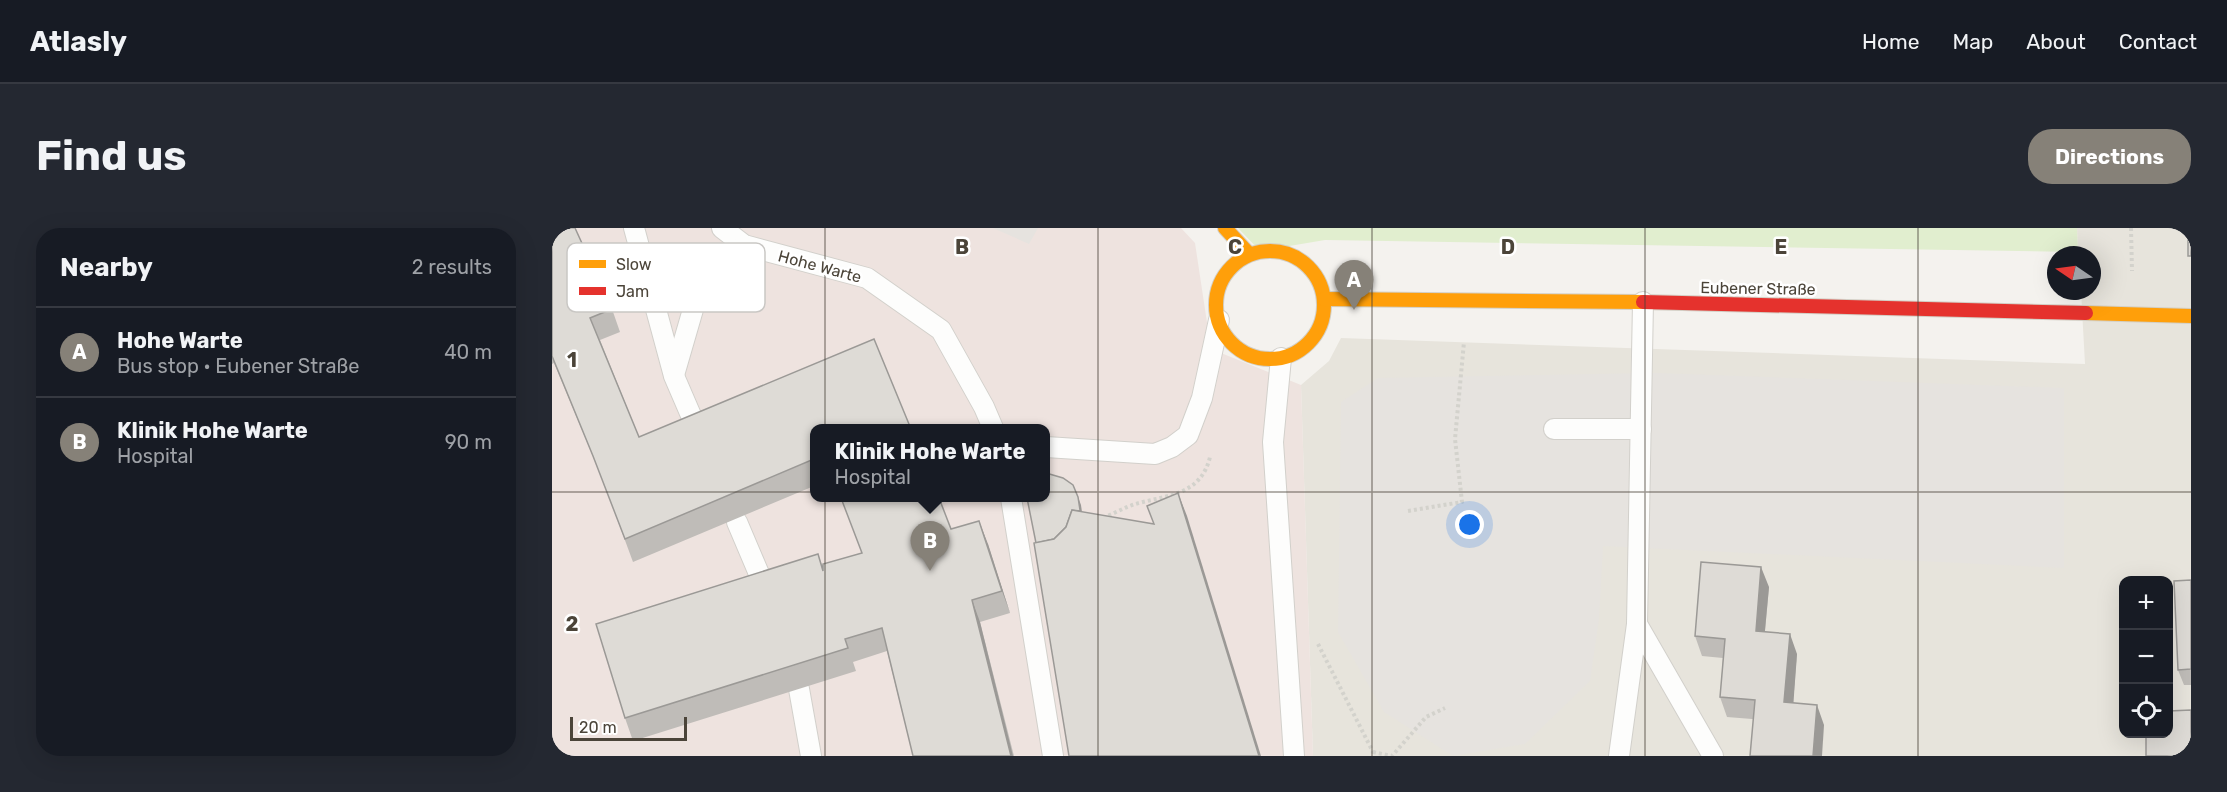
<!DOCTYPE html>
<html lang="en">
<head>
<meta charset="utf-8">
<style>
	:root { --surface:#171b24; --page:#242831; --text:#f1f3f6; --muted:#9ea1a6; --line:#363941; --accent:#868178 }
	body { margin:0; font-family:Rubik,sans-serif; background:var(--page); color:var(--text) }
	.controls { position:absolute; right:18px; bottom:18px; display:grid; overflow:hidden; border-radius:12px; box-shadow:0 6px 24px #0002 }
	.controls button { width:54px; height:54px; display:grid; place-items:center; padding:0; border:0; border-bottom:2px solid var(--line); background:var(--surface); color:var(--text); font:30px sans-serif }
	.compass { position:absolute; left:1495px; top:18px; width:54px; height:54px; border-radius:50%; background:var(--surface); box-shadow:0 6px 24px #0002; rotate:283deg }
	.scale { position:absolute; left:18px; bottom:15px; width:117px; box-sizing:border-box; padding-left:6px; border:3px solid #4b4439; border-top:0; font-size:16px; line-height:21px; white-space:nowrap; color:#4b4439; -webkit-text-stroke:4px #fff; paint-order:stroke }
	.you { position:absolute; left:918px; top:297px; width:21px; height:21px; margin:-15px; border:4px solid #fff; border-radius:50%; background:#1a73e8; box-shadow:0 0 0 9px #1a73e833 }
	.badge { display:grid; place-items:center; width:39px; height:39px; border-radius:50%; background:var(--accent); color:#fff; font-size:20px; font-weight:700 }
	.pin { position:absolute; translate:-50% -50px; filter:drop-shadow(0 2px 3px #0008) }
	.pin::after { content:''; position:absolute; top:32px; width:21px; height:18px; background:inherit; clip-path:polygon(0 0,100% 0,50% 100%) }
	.popup { position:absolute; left:258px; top:196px; width:240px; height:78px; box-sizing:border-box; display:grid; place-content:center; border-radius:12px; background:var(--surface); filter:drop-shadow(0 2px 4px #0005); font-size:20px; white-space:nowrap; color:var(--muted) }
	.popup b { font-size:22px; color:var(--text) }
	.popup::after { content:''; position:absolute; left:50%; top:100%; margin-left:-12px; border:12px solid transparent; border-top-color:var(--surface) }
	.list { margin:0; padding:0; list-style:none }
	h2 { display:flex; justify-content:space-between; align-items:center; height:78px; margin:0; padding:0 24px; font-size:26px }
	h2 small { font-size:20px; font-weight:400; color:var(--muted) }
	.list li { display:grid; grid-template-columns:39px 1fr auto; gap:18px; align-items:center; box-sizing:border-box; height:90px; padding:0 24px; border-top:2px solid var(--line) }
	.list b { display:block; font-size:22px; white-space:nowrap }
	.list p { margin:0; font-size:20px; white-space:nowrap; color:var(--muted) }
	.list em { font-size:20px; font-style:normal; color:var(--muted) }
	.icon { flex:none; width:33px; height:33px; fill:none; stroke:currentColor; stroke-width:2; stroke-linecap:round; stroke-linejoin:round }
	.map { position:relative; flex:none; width:1639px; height:528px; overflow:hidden; border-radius:24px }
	header { display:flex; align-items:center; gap:36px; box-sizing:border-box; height:84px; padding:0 30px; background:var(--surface); border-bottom:2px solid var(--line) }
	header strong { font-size:28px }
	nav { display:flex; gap:33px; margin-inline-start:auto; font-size:21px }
	.intro { display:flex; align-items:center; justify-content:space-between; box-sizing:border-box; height:144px; padding:0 36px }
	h1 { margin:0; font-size:42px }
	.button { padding:15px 27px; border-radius:24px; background:var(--accent); color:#fff; font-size:21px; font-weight:700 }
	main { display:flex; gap:36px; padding:0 36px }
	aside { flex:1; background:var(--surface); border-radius:24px; box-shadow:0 6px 24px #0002 }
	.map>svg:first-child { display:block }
	.residential { fill:#e7e4dc; fill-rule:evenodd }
	.medical { fill:#eee3df; fill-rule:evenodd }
	.green { fill:#e1eecf }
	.parking { fill:#e6e3df }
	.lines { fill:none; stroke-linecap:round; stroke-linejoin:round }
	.lane-casing { stroke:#d2d0cb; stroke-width:22 }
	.slow-casing { stroke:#d3cfc5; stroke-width:16 }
	.jam-casing { stroke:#d3cfc5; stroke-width:16 }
	.path { stroke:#d3d2cc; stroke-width:4; stroke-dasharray:3 3; stroke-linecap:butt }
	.lane { stroke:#fdfdfc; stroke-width:20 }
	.slow { stroke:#ff9f0a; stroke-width:14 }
	.jam { stroke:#e5322d; stroke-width:14 }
	.wall { fill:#bfbcb8 }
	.shaded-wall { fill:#9b9996 }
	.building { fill:#dedbd6; stroke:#9b9996; stroke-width:1.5 }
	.grid { fill:none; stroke:#4b4439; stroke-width:1.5; stroke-opacity:0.55 }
	.labels { text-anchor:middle; stroke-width:5; stroke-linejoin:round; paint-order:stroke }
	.street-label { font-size:16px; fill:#4b4439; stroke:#fff }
	.key { fill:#fff; stroke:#c9c7c4; stroke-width:1.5 }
	.key-label { font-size:16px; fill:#4b4439 }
	.grid-label { font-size:20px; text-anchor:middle; font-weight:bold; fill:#4b4439; stroke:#fff; stroke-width:5; stroke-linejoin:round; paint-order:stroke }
</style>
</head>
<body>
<header>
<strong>Atlasly</strong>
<nav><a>Home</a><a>Map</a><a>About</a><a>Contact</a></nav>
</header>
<div class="intro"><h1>Find us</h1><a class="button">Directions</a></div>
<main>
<aside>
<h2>Nearby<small>2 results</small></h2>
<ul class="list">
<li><span class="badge">A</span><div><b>Hohe Warte</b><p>Bus stop · Eubener Straße</p></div><em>40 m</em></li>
<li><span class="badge">B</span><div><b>Klinik Hohe Warte</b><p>Hospital</p></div><em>90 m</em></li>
</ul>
</aside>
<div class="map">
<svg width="1639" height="528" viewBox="0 0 1639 528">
	<rect width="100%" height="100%" fill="#f4f2ee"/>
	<path class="residential" d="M1525,0H1639V528H761L749,157L777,133L789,110L1533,136L1529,63H1540V27H1526ZM1572,352H1616V506H1572Z"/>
	<path class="medical" d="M0,0H629L643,15L659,121L749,157L761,528H0ZM262,200H494V270H262Z"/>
	<path class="green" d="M686,0H1525L1526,24L773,12L708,23Z"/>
	<g class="parking">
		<path d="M441,0H486L477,16Z"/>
		<path d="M1104,145L1512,160V340L1051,318L1047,391L1038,453L973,516L901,528L832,484L786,404L789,174L826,150Z"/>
	</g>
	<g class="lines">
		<g class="lane-casing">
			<g id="lane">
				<path d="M82,0L122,148L147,206"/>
				<path d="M170,0L192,17L315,50L389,102L432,179L441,200"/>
				<path d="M1091,74L1085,396L1161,528"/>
				<path d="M729,130L721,214L742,528"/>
				<path d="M122,147L142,78L192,17"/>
				<path d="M1002,201H1089"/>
				<path d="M494,219L603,226L620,219L636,207L650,170L667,92"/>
				<path d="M459,270L501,528"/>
				<path d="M185,294L216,367"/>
				<path d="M247,461L259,528"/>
				<path d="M1067,528L1085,396"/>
			</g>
		</g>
		<g class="slow-casing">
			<g id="slow">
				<path d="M673,0L697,26"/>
				<circle cx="718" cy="77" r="54"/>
				<path d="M772,71L1091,74"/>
				<path d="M1534,85L1639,88"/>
			</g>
		</g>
		<g class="jam-casing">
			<path id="jam" d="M1091,74L1534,85"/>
		</g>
		<g class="path">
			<path d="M1579,0L1580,43"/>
			<path d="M856,283L910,274L903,211L912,114"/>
			<path d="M551,290C563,285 575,278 587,275C618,267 649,266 658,229"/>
			<path d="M766,416L821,524L820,528"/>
			<path d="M821,524L840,528L874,489L893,480"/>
		</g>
		<use href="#lane" class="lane"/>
		<use href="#slow" class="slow"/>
		<use href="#jam" class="jam"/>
	</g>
	<g class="wall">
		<path d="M0,0L60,81L68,104L48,112L87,209L262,201V258L81,334L50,250L2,135L0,136Z"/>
		<path d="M399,301L436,316L458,385L428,394L462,528H361L335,423L301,434L304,443L81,513L73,490L266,326L271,340L309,325Z"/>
		<path d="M1639,352V457H1632L1626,442Z"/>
		<path d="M1217,359L1213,403L1245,426L1241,475L1272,497L1175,489L1168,469L1171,430L1150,428L1143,408Z"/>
	</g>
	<g class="shaded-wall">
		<path d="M626,265L635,288L709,528H707Z"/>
		<path d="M526,269L529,277L531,291L507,325Z"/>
		<path d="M427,293L436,316L458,385L450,363Z"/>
		<path d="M1209,339L1217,359L1211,423L1204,403Z"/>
		<path d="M420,372L428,394L461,528H459Z"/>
		<path d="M1238,406L1245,426L1240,494L1232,474Z"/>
		<path d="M1265,477L1272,497L1270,528H1261Z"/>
	</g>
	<g class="building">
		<path d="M0,0H23L60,81L38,90L87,209L322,111L359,201H262V231L73,311L41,228L0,128Z"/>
		<rect x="1636" y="0" width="3" height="28"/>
		<path d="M494,245L511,250L521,257L526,269L528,282V283L520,282L514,299L502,311L484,315L475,270H494Z"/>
		<path d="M626,265L707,528H517L482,315L502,311L514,299L520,282L602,296L595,278Z"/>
		<path d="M289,270H387L399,301L427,293L450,363L420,372L459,528H361L330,400L293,411L296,420L73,490L44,396L266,326L271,343V336L310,325Z"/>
		<path d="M1149,334L1209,339L1204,403L1238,406L1232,474L1265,477L1261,528H1198L1203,472L1168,469L1173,411L1143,408Z"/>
		<path d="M1639,352V441L1626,442L1622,353Z"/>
		<path d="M1639,482V528H1594V506H1617V483Z"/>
	</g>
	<path class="grid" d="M273,0V528M546,0V528M820,0V528M1093,0V528M1366,0V528M0,264H1639"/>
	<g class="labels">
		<g class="street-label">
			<text transform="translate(268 38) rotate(15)" y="6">Hohe Warte</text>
			<text transform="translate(1206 60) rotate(1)" y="6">Eubener Straße</text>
		</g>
	</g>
	<rect x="15" y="15" width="198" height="69" rx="9" class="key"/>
	<rect x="27" y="32" width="27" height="8" fill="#ff9f0a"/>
	<rect x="27" y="59" width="27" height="8" fill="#e5322d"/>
	<g class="key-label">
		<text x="64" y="42">Slow</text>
		<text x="64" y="69">Jam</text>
	</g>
	<g class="grid-label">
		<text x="410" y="26">B</text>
		<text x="683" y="26">C</text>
		<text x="956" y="26">D</text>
		<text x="1229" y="26">E</text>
		<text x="20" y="139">1</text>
		<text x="20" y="403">2</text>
	</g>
</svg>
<div class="controls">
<button>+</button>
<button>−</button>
<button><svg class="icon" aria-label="locate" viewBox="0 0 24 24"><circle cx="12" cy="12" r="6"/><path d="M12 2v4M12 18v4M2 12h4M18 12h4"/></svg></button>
</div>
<svg class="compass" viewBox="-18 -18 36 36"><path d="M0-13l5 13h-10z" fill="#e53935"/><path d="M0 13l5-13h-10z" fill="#9ea1a6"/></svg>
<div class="scale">20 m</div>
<div class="you"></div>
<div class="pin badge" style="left:802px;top:82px">A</div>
<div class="pin badge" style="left:378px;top:343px">B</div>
<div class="popup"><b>Klinik Hohe Warte</b>Hospital</div>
</div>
</main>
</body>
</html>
